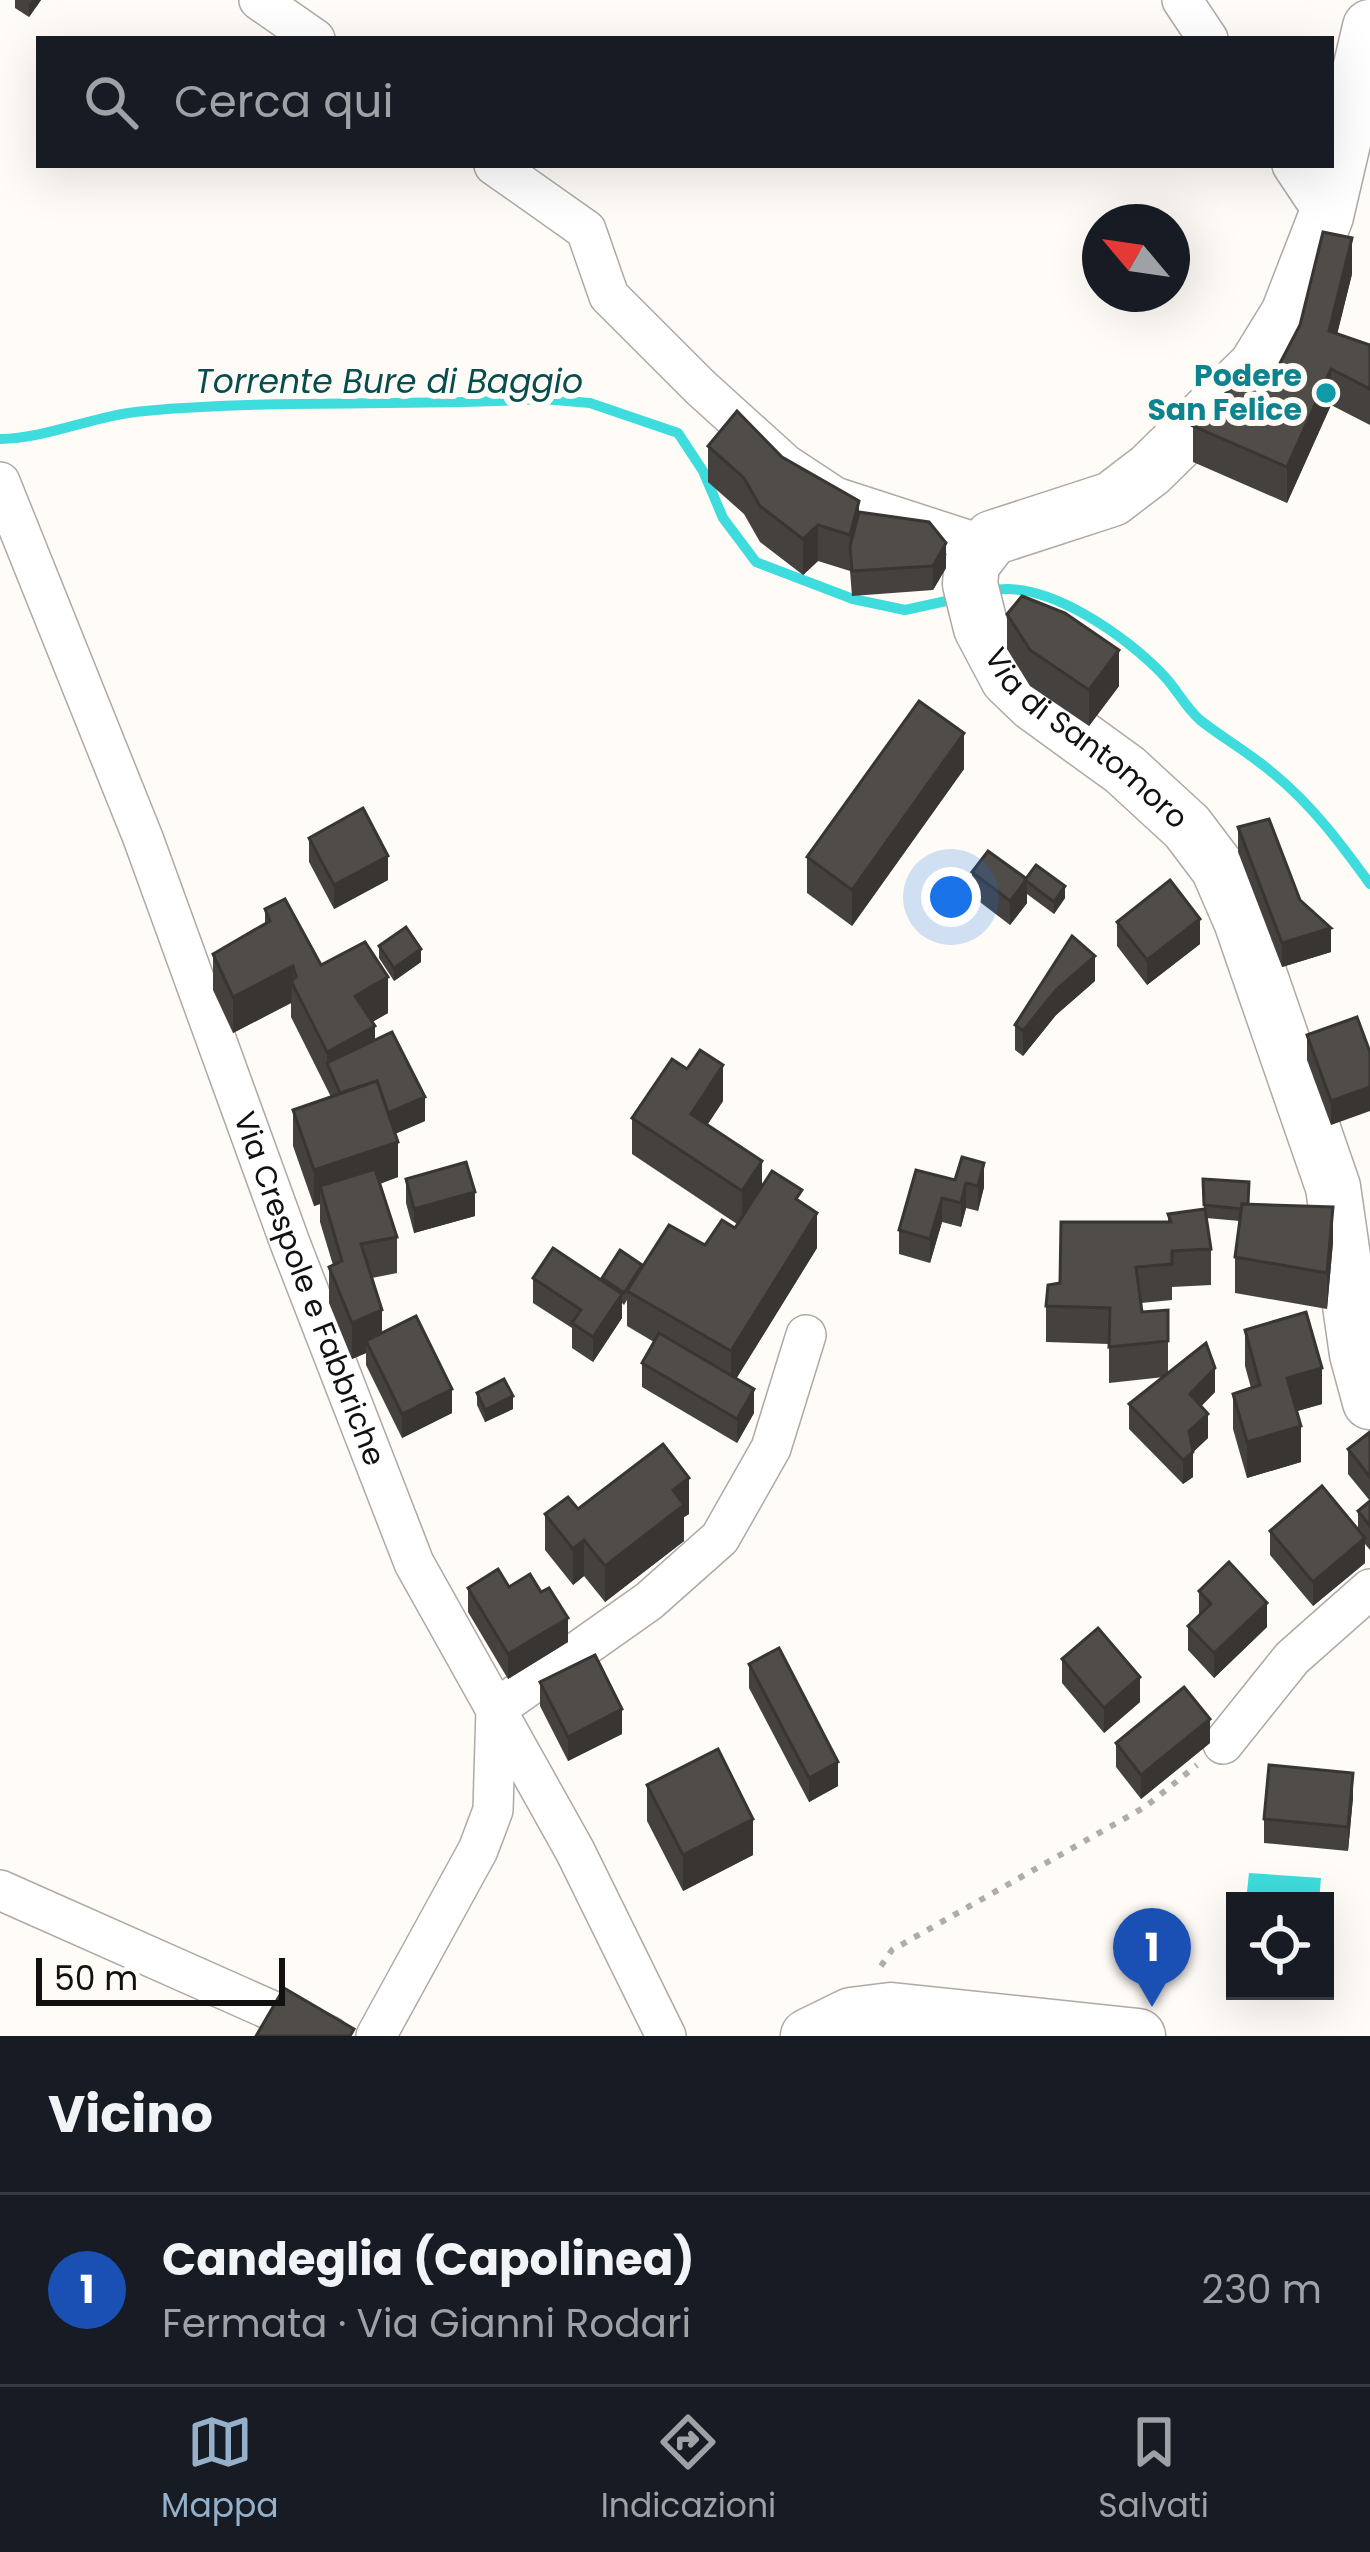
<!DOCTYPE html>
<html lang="it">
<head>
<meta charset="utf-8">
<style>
	:root { --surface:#171b24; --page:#20242c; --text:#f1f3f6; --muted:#9ea1a6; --line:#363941; --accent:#94b0ca }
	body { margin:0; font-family:Poppins,sans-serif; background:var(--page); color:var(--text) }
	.controls { position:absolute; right:36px; bottom:36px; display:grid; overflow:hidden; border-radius:0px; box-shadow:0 12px 48px #0002 }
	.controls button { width:108px; height:108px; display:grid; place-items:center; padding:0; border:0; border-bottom:3px solid var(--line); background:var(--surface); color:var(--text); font:60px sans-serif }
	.compass { position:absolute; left:1082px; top:204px; width:108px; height:108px; border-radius:50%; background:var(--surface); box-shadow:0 12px 48px #0002; rotate:299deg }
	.scale { position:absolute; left:36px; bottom:30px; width:249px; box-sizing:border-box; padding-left:12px; border:6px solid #131110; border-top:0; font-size:33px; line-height:42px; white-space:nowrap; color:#131110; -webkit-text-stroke:9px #fffbf7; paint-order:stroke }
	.you { position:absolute; left:951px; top:897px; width:42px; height:42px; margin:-30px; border:9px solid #fff; border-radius:50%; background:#1a73e8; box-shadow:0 0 0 18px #1a73e833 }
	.badge { display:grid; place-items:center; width:78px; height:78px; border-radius:50%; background:var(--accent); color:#fff; font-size:39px; font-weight:700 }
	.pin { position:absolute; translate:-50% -99px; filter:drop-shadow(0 3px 6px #0008) }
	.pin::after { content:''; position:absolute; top:63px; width:42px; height:36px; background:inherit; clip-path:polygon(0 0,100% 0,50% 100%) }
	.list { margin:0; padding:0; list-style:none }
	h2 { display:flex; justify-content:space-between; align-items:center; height:156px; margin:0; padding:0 48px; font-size:51px }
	h2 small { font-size:39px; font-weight:400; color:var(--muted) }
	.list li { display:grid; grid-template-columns:78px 1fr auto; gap:36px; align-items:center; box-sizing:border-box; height:192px; padding:0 48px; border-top:3px solid var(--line) }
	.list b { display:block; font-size:45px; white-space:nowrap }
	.list p { margin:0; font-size:39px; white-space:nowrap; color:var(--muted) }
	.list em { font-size:39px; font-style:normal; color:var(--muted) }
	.icon { flex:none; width:66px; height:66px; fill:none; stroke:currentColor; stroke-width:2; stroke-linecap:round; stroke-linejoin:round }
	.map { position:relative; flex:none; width:1370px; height:2036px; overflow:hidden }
	.search { position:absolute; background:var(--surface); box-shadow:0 12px 48px #0002; left:36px; right:36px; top:36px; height:132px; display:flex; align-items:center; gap:30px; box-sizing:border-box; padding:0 42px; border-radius:0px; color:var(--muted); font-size:45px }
	.sheet { height:348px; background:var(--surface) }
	nav { display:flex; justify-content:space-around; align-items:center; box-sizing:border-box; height:168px; border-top:3px solid var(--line); background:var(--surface); font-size:33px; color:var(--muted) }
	nav a { display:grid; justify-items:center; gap:6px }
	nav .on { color:var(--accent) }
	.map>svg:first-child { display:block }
	.water { fill:#3edcdc }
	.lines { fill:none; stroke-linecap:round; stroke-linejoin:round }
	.stream { stroke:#3edcdc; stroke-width:10 }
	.minor-casing { stroke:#aea9a5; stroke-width:42 }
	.secondary-casing { stroke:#aea9a5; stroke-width:57 }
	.path { stroke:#afaca9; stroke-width:6; stroke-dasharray:6 9; stroke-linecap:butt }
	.minor { stroke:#fff; stroke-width:39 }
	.secondary { stroke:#fff; stroke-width:54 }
	.wall { fill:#45413e }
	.shaded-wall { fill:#383532 }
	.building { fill:#504c48; stroke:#383532; stroke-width:3 }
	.culture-dot { fill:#0f9aa8; stroke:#fffbf7; stroke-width:4.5 }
	.labels { text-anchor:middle; stroke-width:12; stroke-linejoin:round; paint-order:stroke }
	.culture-label { font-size:30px; font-weight:bold; fill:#0d838f; stroke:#fffbf7; text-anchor:end }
	.street-label { font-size:30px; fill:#131110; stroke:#fffbf7 }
	.water-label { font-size:33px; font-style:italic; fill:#084d4e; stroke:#fffbf7 }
</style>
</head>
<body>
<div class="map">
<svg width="1370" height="2036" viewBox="0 0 1370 2036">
	<rect width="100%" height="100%" fill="#fffbf7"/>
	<path class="water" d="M1249,1873L1321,1878L1319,1901H1246Z"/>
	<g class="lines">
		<g class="stream">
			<path d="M0,439C49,438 95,415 145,411C277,399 411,407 543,399L590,403L678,433L703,471L723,518L756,562L853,599L905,610L960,598"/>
			<path d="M990,591C1046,578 1129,638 1165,677C1177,690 1186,708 1200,720C1224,739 1251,754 1274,774C1312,805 1341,844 1370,884"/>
		</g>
		<g class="minor-casing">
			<g id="minor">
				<path d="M259,0L315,39"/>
				<path d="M1182,0L1208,39"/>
				<path d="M494,165L586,230L609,296L700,387L785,464L835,497L983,545"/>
				<path d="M1292,165L1326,216"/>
				<path id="s1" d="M0,482L143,838L290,1243L414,1563L575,1851L666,2036"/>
				<path d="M1223,1744L1292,1658L1370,1589"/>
				<path d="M0,1890L329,2036"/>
				<path d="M376,2036L478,1850L493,1810L496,1709L649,1601L720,1538L771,1448L806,1335"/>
			</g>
		</g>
		<g class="secondary-casing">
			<g id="secondary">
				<path id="s2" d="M1370,27L1326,216L1288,314L1256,366L1150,470L1112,499L992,538L972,564L970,584L981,628L1008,679L1034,704L1125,770L1187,827L1218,868L1241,921L1333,1187L1357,1354L1370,1402"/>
				<path d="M808,2036L851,2015L891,2010L1138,2036"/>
			</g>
		</g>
		<path class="path" d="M881,1966L892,1950L1145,1807L1197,1765"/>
		<use href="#minor" class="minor"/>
		<use href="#secondary" class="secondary"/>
	</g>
	<g class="wall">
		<path d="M15,0H41L29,17L15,8Z"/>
		<path d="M1352,274L1337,334L1370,345V425L1331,405L1287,503L1193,462V426L1266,390Z"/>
		<path d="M708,446L782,457L859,512L946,568L933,590L852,596L850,571L818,561L803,575L760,542L744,514L708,482Z"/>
		<path d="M1007,614L1119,686L1089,726L1030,686L1007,649Z"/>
		<path d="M964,769L852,926L807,893V857Z"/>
		<path d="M1238,827L1300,900L1331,952L1282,967L1238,852Z"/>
		<path d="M309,838L388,880L334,909L309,862Z"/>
		<path d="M972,872L1026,878L1065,898L1054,914L1027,894V903L1010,925L972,896Z"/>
		<path d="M265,909L321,965L388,1013L372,1022L375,1040L425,1121L395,1134L398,1177L380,1184L397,1237V1273L372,1278L382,1333L452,1413L402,1438L366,1365V1353L352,1359L329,1303V1267L333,1265L320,1222V1204L314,1206L293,1146V1110L331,1097L291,1017V1003L233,1033L213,990V954L265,924Z"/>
		<path d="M1117,922L1200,944L1147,985L1117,946Z"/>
		<path d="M379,946L421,962L394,981L379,958Z"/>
		<path d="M1095,981L1056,1015L1023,1056L1015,1050V1025Z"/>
		<path d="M1357,1017L1331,1125L1307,1060V1035Z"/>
		<path d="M723,1101L708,1124L762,1186L802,1203L817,1248L736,1379L754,1413L737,1443L642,1387V1363L654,1342L627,1326V1300L624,1305L622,1303V1318L593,1362L572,1348V1328L533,1303V1278L602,1281V1278L705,1245L735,1228L737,1224L632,1154V1118Z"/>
		<path d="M406,1179L475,1216L414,1233L406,1203Z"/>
		<path d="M1203,1179L1249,1204L1333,1242L1327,1309L1235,1293V1257L1240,1221L1206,1218L1211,1249V1285L1172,1287V1300L1141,1303L1142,1312L1168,1310V1373L1215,1392L1201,1406L1208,1438L1193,1452V1477L1183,1484L1129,1429V1404L1164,1377L1109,1383V1344L1046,1342V1306L1060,1283L1168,1222V1214L1204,1210Z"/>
		<path d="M955,1180L984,1187L978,1211L966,1208L961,1227L942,1222L930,1263L899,1254V1230Z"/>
		<path d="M1245,1330L1322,1404L1297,1411L1301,1462L1247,1478L1233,1429V1394L1251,1388L1245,1366Z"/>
		<path d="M477,1393L513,1409L485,1422L477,1405Z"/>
		<path d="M1370,1432V1501L1348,1474V1449Z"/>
		<path d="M1370,1501V1550L1365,1544V1563L1313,1606L1270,1555V1531L1358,1530V1511Z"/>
		<path d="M578,1509L689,1514L684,1517V1541L605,1602L584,1576L573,1585L545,1550V1514Z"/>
		<path d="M509,1587L568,1642L508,1679L468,1612V1588Z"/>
		<path d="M1199,1591L1267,1627L1214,1678L1188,1650V1626L1199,1615Z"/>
		<path d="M1062,1659L1140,1702L1104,1733L1062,1683Z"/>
		<path d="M749,1664L838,1786L809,1802L749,1688Z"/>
		<path d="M540,1682L622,1734L568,1761L540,1706Z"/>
		<path d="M1116,1743H1210L1141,1799L1116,1767Z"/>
		<path d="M647,1785L753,1855L683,1891L647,1821Z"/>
		<path d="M1353,1797L1348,1851L1264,1843V1819Z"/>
	</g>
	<g class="shaded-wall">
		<path d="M32,0H41L29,17V5Z"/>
		<path d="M1352,238V274L1329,367V331Z"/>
		<path d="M1331,369V405L1287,503V467Z"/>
		<path d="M859,501V537L850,547V535Z"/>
		<path d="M818,525V561L803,575V539Z"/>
		<path d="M946,543V568L933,590V566Z"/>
		<path d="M1119,650V686L1089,726V690Z"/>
		<path d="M964,733V769L852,926V890Z"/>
		<path d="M388,856V880L334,909V885Z"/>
		<path d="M1027,879V903L1010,925V901Z"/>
		<path d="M1065,886V898L1054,914V902Z"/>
		<path d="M1200,919V944L1147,985V960Z"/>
		<path d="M1331,928V952L1282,967V943Z"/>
		<path d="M421,949V962L394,981V968Z"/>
		<path d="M1095,956V981L1056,1015L1023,1056V1031L1056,990Z"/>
		<path d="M293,966L291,1003L233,1033V997Z"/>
		<path d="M388,977V1013L355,1032V996Z"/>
		<path d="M375,1026V1062L327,1063V1087V1052Z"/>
		<path d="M723,1065V1101L691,1149V1114Z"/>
		<path d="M1370,1087V1111L1331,1125V1101Z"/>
		<path d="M425,1097V1121L385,1138V1114Z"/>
		<path d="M398,1142V1177L325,1202L320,1186V1204L314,1206V1170Z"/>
		<path d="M762,1161V1196L742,1227V1191Z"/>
		<path d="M984,1163V1187L978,1211V1186Z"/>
		<path d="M966,1183V1208L961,1227V1203Z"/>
		<path d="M475,1192V1216L414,1233V1209Z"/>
		<path d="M942,1198V1222L930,1263V1239Z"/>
		<path d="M1333,1207V1242L1327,1309V1273Z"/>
		<path d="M817,1213V1248L731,1387V1351Z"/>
		<path d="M622,1294V1318L593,1362V1337Z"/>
		<path d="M382,1310V1346L366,1341V1353L352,1359V1323Z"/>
		<path d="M1215,1368V1392L1190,1418V1394Z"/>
		<path d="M1322,1368V1404L1287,1414V1378Z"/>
		<path d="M452,1389V1413L402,1438V1414Z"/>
		<path d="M754,1389V1413L737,1443V1419Z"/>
		<path d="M513,1396V1409L485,1422V1410Z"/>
		<path d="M1208,1414V1438L1190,1455L1193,1452V1477L1183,1484V1460L1189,1431Z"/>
		<path d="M1301,1426V1462L1247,1478V1442Z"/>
		<path d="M689,1478V1514L684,1517V1541L605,1602V1566L673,1490Z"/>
		<path d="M1365,1538V1563L1313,1606V1582Z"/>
		<path d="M584,1540V1576L573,1585V1549Z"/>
		<path d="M1267,1603V1627L1214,1678V1653Z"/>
		<path d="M568,1618V1642L508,1679V1654Z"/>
		<path d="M1140,1677V1702L1104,1733V1708Z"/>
		<path d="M622,1709V1734L568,1761V1737Z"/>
		<path d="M1210,1719V1743L1141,1799V1775Z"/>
		<path d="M838,1762V1786L809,1802V1778Z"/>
		<path d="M1353,1773V1797L1348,1851V1827Z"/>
		<path d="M753,1819V1855L683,1891V1855Z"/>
	</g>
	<g class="building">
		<path d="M1323,232L1352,238L1329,331L1370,345V389L1331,369L1287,467L1193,426L1242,377L1266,390L1300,325Z"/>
		<path d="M737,411L782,457L859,501L850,535L818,525L803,539L760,506L744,478L708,446Z"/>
		<path d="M859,512L929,522L946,543L933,566L852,571L850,547Z"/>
		<path d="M1022,596L1065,613L1119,650L1089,690L1030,650L1007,614Z"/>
		<path d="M919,701L964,733L852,890L807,857Z"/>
		<path d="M363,808L388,856L334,885L309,838Z"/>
		<path d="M1269,819L1300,900L1331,928L1282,943L1238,827Z"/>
		<path d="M988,851L1027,879L1010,901L972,872Z"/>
		<path d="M1036,865L1065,886L1054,902L1025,880Z"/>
		<path d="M1170,880L1200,919L1147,960L1117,922Z"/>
		<path d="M285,899L321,965L365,942L388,977L355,996L375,1026L327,1052L291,981L296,977L293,966L233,997L213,954L270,921L265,909Z"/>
		<path d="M406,927L421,949L394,968L379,946Z"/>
		<path d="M1072,936L1095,956L1056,990L1023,1031L1015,1025Z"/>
		<path d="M1357,1017L1370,1052V1087L1331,1101L1307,1035Z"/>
		<path d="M392,1032L425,1097L388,1113L377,1081L340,1093L327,1063Z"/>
		<path d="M700,1050L723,1065L691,1114L762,1161L742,1191L632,1118L672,1059L687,1069Z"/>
		<path d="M377,1081L398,1142L314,1170L293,1110Z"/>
		<path d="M962,1157L984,1163L978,1186L966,1183L961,1203L942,1198L930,1239L899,1230L916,1170L955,1180Z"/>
		<path d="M466,1162L475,1192L414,1209L406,1179Z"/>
		<path d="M375,1169L397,1237L361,1244L382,1310L352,1323L329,1267L342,1261L320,1186Z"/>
		<path d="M772,1171L802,1190L796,1199L817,1213L731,1351L627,1291L669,1225L705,1245L722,1220L735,1228Z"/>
		<path d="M1203,1179L1249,1182L1248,1204H1242V1209L1204,1205Z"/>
		<path d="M1242,1204L1333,1207L1327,1273L1235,1257Z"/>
		<path d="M1205,1209L1211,1249L1172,1251V1264L1136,1267L1142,1312L1168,1310V1341L1109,1347L1110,1308L1046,1306L1048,1285L1060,1283L1061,1222H1171L1168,1214Z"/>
		<path d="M553,1248L622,1294L593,1337L572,1323L581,1310L533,1278Z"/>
		<path d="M620,1250L642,1265L624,1293L602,1278Z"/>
		<path d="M1306,1312L1322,1368L1287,1378L1301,1426L1247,1442L1233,1394L1260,1385L1245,1330Z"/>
		<path d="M416,1316L452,1389L402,1414L366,1341Z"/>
		<path d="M659,1333L754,1389L737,1419L642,1363Z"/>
		<path d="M1206,1343L1215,1368L1190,1394L1208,1414L1189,1431L1193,1452L1183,1460L1129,1404Z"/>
		<path d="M504,1379L513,1396L485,1410L477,1393Z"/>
		<path d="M1370,1432V1477L1348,1449Z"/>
		<path d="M663,1444L689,1478L673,1490L684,1505L605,1566L584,1540L573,1549L545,1514L568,1497L578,1509Z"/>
		<path d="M1322,1486L1365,1538L1313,1582L1270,1531Z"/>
		<path d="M1370,1501V1526L1358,1511Z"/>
		<path d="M1229,1562L1267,1603L1214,1653L1188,1626L1211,1604L1199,1591Z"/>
		<path d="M498,1569L509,1587L530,1574L541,1592L549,1588L568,1618L508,1654L468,1588Z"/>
		<path d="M1098,1628L1140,1677L1104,1708L1062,1659Z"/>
		<path d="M779,1648L838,1762L809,1778L749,1664Z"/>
		<path d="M595,1655L622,1709L568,1737L540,1682Z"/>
		<path d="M1184,1687L1210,1719L1141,1775L1116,1743Z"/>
		<path d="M718,1749L753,1819L683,1855L647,1785Z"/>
		<path d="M1269,1765L1353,1773L1348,1827L1264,1819Z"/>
		<path d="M284,1988L354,2029L350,2036H256Z"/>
	</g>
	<circle class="culture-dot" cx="1326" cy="393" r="12"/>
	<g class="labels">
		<g class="culture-label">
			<text x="1302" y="386">Podere<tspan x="1302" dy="34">San Felice</tspan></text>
		</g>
		<g class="street-label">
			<text dy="10" stroke="none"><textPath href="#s2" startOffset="936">Via di Santomoro</textPath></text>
			<text dy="10" stroke="none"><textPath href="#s1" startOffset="864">Via Crespole e Fabbriche</textPath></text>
		</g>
		<g class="water-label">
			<text x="389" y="393">Torrente Bure di Baggio</text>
		</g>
	</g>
</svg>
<div class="controls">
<button><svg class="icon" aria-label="locate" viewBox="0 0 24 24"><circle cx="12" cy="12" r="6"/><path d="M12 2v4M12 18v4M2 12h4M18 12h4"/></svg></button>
</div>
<svg class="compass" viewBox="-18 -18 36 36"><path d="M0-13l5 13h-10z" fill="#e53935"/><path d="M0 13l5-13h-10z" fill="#9ea1a6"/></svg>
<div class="scale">50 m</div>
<div class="you"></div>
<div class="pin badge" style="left:1152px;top:2007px;background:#1a4fb4">1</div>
<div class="search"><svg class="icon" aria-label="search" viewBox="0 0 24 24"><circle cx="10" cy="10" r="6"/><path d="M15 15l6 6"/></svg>Cerca qui</div>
</div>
<section class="sheet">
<h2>Vicino<small></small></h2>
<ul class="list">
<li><span class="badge" style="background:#1a4fb4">1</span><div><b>Candeglia (Capolinea)</b><p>Fermata · Via Gianni Rodari</p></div><em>230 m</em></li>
</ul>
</section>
<nav>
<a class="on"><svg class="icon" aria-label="map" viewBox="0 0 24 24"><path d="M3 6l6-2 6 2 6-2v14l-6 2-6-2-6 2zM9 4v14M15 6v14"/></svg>Mappa</a>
<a><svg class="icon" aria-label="directions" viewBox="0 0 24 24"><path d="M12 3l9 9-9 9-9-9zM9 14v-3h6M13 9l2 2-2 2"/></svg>Indicazioni</a>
<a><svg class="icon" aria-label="saved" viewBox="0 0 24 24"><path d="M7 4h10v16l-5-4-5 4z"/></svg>Salvati</a>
</nav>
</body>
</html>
